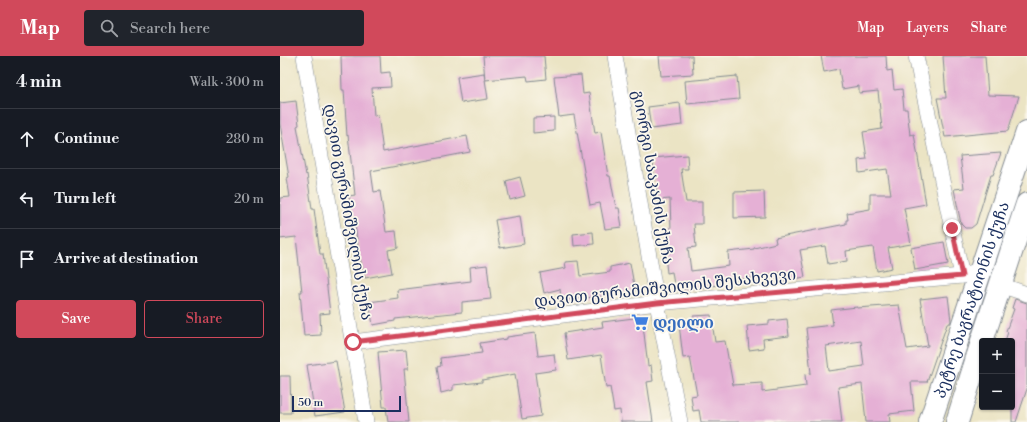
<!DOCTYPE html>
<html lang="en">
<head>
<meta charset="utf-8">
<style>
	:root { --surface:#171b24; --page:#20242c; --text:#f1f3f6; --muted:#9ea1a6; --line:#363941; --accent:#d1495b }
	body { margin:0; font-family:"Libre Bodoni","Noto Serif Georgian",serif; background:var(--page); color:var(--text) }
	.controls { position:absolute; right:12px; bottom:12px; display:grid; overflow:hidden; border-radius:4px; box-shadow:0 1px 3px #0004 }
	.controls button { width:36px; height:36px; display:grid; place-items:center; padding:0; border:0; border-bottom:1px solid var(--line); background:var(--surface); color:var(--text); font:20px sans-serif }
	.scale { position:absolute; left:12px; bottom:10px; width:109px; box-sizing:border-box; padding-left:4px; border:2px solid #1b2f5e; border-top:0; font-size:11px; line-height:14px; white-space:nowrap; color:#1b2f5e; -webkit-text-stroke:3px #fbf7ec; paint-order:stroke }
	.stop { position:absolute; width:12px; height:12px; margin:-9px; border:3px solid #d1495b; border-radius:50%; background:#fff }
	.stop.end { background:#d1495b; border-color:#fff; box-shadow:0 1px 4px #0008 }
	.list { margin:0; padding:0; list-style:none }
	h2 { display:flex; justify-content:space-between; align-items:center; height:52px; margin:0; padding:0 16px; font-size:17px }
	h2 small { font-size:13px; font-weight:400; color:var(--muted) }
	.list li { display:grid; grid-template-columns:26px 1fr auto; gap:12px; align-items:center; box-sizing:border-box; height:60px; padding:0 16px; border-top:1px solid var(--line) }
	.list b { display:block; font-size:15px; white-space:nowrap }
	.list em { font-size:13px; font-style:normal; color:var(--muted) }
	.actions { display:flex; gap:8px; padding:12px 16px }
	.actions a { flex:1; padding:9px 0; border:1px solid var(--accent); border-radius:4px; text-align:center; font-size:14px; color:var(--accent) }
	.actions .main { background:var(--accent); color:#fff }
	.icon { flex:none; width:22px; height:22px; fill:none; stroke:currentColor; stroke-width:2; stroke-linecap:round; stroke-linejoin:round }
	.map { position:relative; flex:none; width:747px; height:366px; overflow:hidden }
	header { display:flex; align-items:center; gap:24px; box-sizing:border-box; height:56px; padding:0 20px; background:var(--accent); color:#fff }
	header strong { font-size:19px }
	nav { display:flex; gap:22px; margin-inline-start:auto; font-size:14px }
	.search { width:280px; height:36px; background:var(--page); display:flex; align-items:center; gap:10px; box-sizing:border-box; padding:0 14px; border-radius:4px; color:var(--muted); font-size:15px }
	main { display:flex }
	aside { flex:1; background:var(--surface) }
	.map>svg:first-child { display:block }
	.building { fill:#e5b0d5; fill-rule:evenodd }
	.lines { fill:none; stroke-linecap:round; stroke-linejoin:round }
	.street-casing { stroke:#838a91; stroke-width:16 }
	.primary-casing { stroke:#838a91; stroke-width:24 }
	.street { stroke:#fff; stroke-width:15 }
	.primary { stroke:#fff; stroke-width:22 }
	.route { stroke:#d1495b; stroke-width:5 }
	.labels { text-anchor:middle; stroke-width:3.5; stroke-linejoin:round; paint-order:stroke }
	.street-label { font-size:16px; fill:#1b2f5e; stroke:#fbf7ec }
	.shop-label { font-size:16px; font-weight:bold; fill:#366cbe; stroke:#fbf7ec; text-anchor:start }
</style>
</head>
<body>
<header>
<strong>Map</strong>
<div class="search"><svg class="icon" aria-label="search" viewBox="0 0 24 24"><circle cx="10" cy="10" r="6"/><path d="M15 15l6 6"/></svg>Search here</div>
<nav><a>Map</a><a>Layers</a><a>Share</a></nav>
</header>
<main>
<aside>
<h2>4 min<small>Walk · 300 m</small></h2>
<ul class="list">
<li><svg class="icon" aria-label="ahead" viewBox="0 0 24 24"><path d="M12 20V5M6 11l6-6 6 6"/></svg><div><b>Continue</b></div><em>280 m</em></li>
<li><svg class="icon" aria-label="left" viewBox="0 0 24 24"><path d="M17 20v-9H6M10 6l-5 5 5 5"/></svg><div><b>Turn left</b></div><em>20 m</em></li>
<li><svg class="icon" aria-label="arrive" viewBox="0 0 24 24"><path d="M6 21V4h12l-3 4 3 4H6"/></svg><div><b>Arrive at destination</b></div></li>
</ul>
<div class="actions"><a class="main">Save</a><a>Share</a></div>
</aside>
<div class="map">
<svg width="747" height="366" viewBox="0 0 747 366">
	<rect width="100%" height="100%" fill="#fbf7ec"/>
	<filter id="ink" filterUnits="userSpaceOnUse"><feTurbulence type="fractalNoise" baseFrequency=".025" numOctaves="2"/><feDisplacementMap in="SourceGraphic" scale="8" xChannelSelector="R" yChannelSelector="G"/><feConvolveMatrix kernelMatrix="1 2 1 2 8 2 1 2 1" color-interpolation-filters="sRGB"/></filter>
	<filter id="wash" filterUnits="userSpaceOnUse"><feTurbulence type="fractalNoise" baseFrequency=".012" numOctaves="4" result="noise"/><feDisplacementMap in="SourceGraphic" scale="16" xChannelSelector="R" yChannelSelector="G"/><feGaussianBlur stdDeviation="0.9" result="paint"/><feColorMatrix in="noise" values="0 0 0 0 0 0 0 0 0 0 0 0 0 0 0 0 0 1.4 0 .05"/><feComposite in="paint" operator="in"/></filter>
	<g filter="url(#wash)">
		<rect width="100%" height="100%" fill="#ebe4c4"/>
		<g id="blocks">
			<g class="building">
				<path d="M61,0H100L101,17L110,16L111,31L92,32L94,60L98,59L103,96L187,80L190,96L91,115L94,136L100,135L106,176L116,175L118,192L108,194L112,217L85,222L79,198L75,169H73L69,140L75,139L68,79L67,80L64,34H62Z"/>
				<path d="M203,0H264L266,23L248,25L247,20L205,24Z"/>
				<path d="M379,0H412L413,18L381,20Z"/>
				<path d="M541,0H606L607,15L612,14L614,34L622,33L624,53H627L630,79L634,78L646,148L624,152L631,188L608,192L612,212L597,215L593,191L566,195L567,205L548,208L545,190L520,194L525,221L503,225L502,216L474,222L438,225L439,229L395,235L392,216L387,217L385,198L390,197L388,174H391L390,143L378,144L375,122H374L373,102L407,99L408,113H401L406,146H422V168H414L416,191L408,192L411,215L449,210L448,196L474,193V192L496,187L495,182L566,168V164H568L567,157L590,153V138H611L607,113L579,117L578,104L587,103L583,76L602,73L598,35L579,37V30L562,33L559,13L544,16Z"/>
				<path d="M663,0H705L708,39L739,40L728,75L665,81L657,42H666Z"/>
				<path d="M204,17L208,43L181,47L177,21Z"/>
				<path d="M301,19L303,38L309,37L315,77L321,76L328,120H330L336,152H339L342,171L325,173L320,147L310,149L294,59L279,61L274,21Z"/>
				<path d="M457,20L459,43L407,48L405,25Z"/>
				<path d="M16,45L19,69L17,70L26,119L27,118L32,153H34L40,198H43L50,257L40,258L41,279L24,280L20,236H22L16,181L0,183V142L10,141L7,122L9,121L0,68V47Z"/>
				<path d="M400,47L402,69L371,73L368,51Z"/>
				<path d="M274,61V75L253,77V62Z"/>
				<path d="M721,97L713,119H711L696,168L691,172H685L681,168L674,133L684,132L680,100Z"/>
				<path d="M240,121L245,140L230,144L226,125Z"/>
				<path d="M484,135L485,161L454,162V136Z"/>
				<path d="M240,160L244,188L220,192L215,164Z"/>
				<path d="M313,176L314,188L294,190L293,178Z"/>
				<path d="M664,186L668,208L635,214L631,192Z"/>
				<path d="M298,205L300,220L330,216V211L350,207L355,235L327,240L281,244L280,233L264,237L260,217L286,212L285,206Z"/>
				<path d="M207,209L211,243L182,246V256L115,263V265L93,269L89,246L118,242L117,234L191,225L190,211Z"/>
				<path d="M668,240L671,265L670,267L667,268L647,326H631L634,355L609,358L610,366H586L582,328L558,331L562,366H421L419,354L413,355L411,340L417,339L410,301L403,302L399,268L412,266L413,260L431,259L435,286L445,285L453,329L482,327V336L526,330L525,318L531,317L526,272L553,269L551,254L577,251V252L619,249L627,293L648,290L640,243ZM581,285L584,310L549,315L546,290Z"/>
				<path d="M735,243L747,247V333L736,366H732V285H725L728,276L726,275L734,253L732,252Z"/>
				<path d="M362,261L368,310L371,309L373,325L367,326L373,366H341L340,354L334,355L330,331L326,332L321,299L288,304L284,277L323,271L322,266Z"/>
				<path d="M507,263L509,280L483,283L484,292L469,294L467,270L489,268V265Z"/>
				<path d="M255,277L258,300L274,298L276,314L255,317L261,360L242,363L235,318L202,324V326L173,329V334L161,337L157,311L161,310L160,302L202,297L200,287L227,283V281Z"/>
				<path d="M126,294L128,313H124L129,366H108L106,351H103L98,296Z"/>
				<path d="M56,305L65,356L35,360L27,309Z"/>
				<path d="M0,320H10L11,357H0Z"/>
			</g>
		</g>
	</g>
	<g filter="url(#ink)">
		<use href="#blocks" fill-opacity="0" stroke="#838a91" stroke-width="1"/>
		<g class="lines">
			<g class="street-casing">
				<g id="street">
					<path d="M24,0L86,366"/>
					<path d="M335,0L377,247L400,366"/>
					<path d="M636,0L682,220"/>
					<path d="M720,229L747,238"/>
					<path d="M73,286L377,247L682,220L701,213"/>
				</g>
			</g>
			<g class="primary-casing">
				<g id="primary">
					<path d="M702,285L747,148"/>
					<path id="s1" d="M650,366L747,76"/>
					<path d="M677,366L702,286"/>
				</g>
			</g>
			<use href="#street" class="street"/>
			<use href="#primary" class="primary"/>
		</g>
	</g>
	<g class="lines" filter="url(#ink)">
		<path class="route" d="M73,286L377,247L682,220L672,172"/>
	</g>
	<defs>
		<g id="supermarket-bare" transform="scale(1.38)"><path d="M-6-5.5h2.5l.6 2H6L4.5 2H-2.5L-4.4-4H-6ZM-1.5 3.2a1.3 1.3 0 1 0 .1 0ZM3 3.2a1.3 1.3 0 1 0 .1 0Z" fill="#3f7fe0" stroke="#fbf7ec" stroke-width="2.5" paint-order="stroke"/></g>
	</defs>
	<g fill-rule="evenodd">
		<use href="#supermarket-bare" x="360" y="266"/>
	</g>
	<g class="labels">
		<g class="street-label">
			<text transform="translate(374 121) rotate(80)" y="6">გიორგი სააკაძის ქუჩა</text>
			<text transform="translate(69 156) rotate(80)" y="6">დავით გურამიშვილის ქუჩა</text>
			<text transform="translate(385 231) rotate(-6)" y="6">დავით გურამიშვილის შესახვევი</text>
			<text dy="6" stroke="none"><textPath href="#s1" startOffset="129">პეტრე ბაგრატიონის ქუჩა</textPath></text>
		</g>
		<g class="shop-label">
			<text x="373" y="272">დეილი</text>
		</g>
	</g>
</svg>
<div class="controls">
<button>+</button>
<button>−</button>
</div>
<div class="scale">50 m</div>
<div class="stop" style="left:73px;top:286px"></div>
<div class="stop end" style="left:672px;top:172px"></div>
</div>
</main>
</body>
</html>
